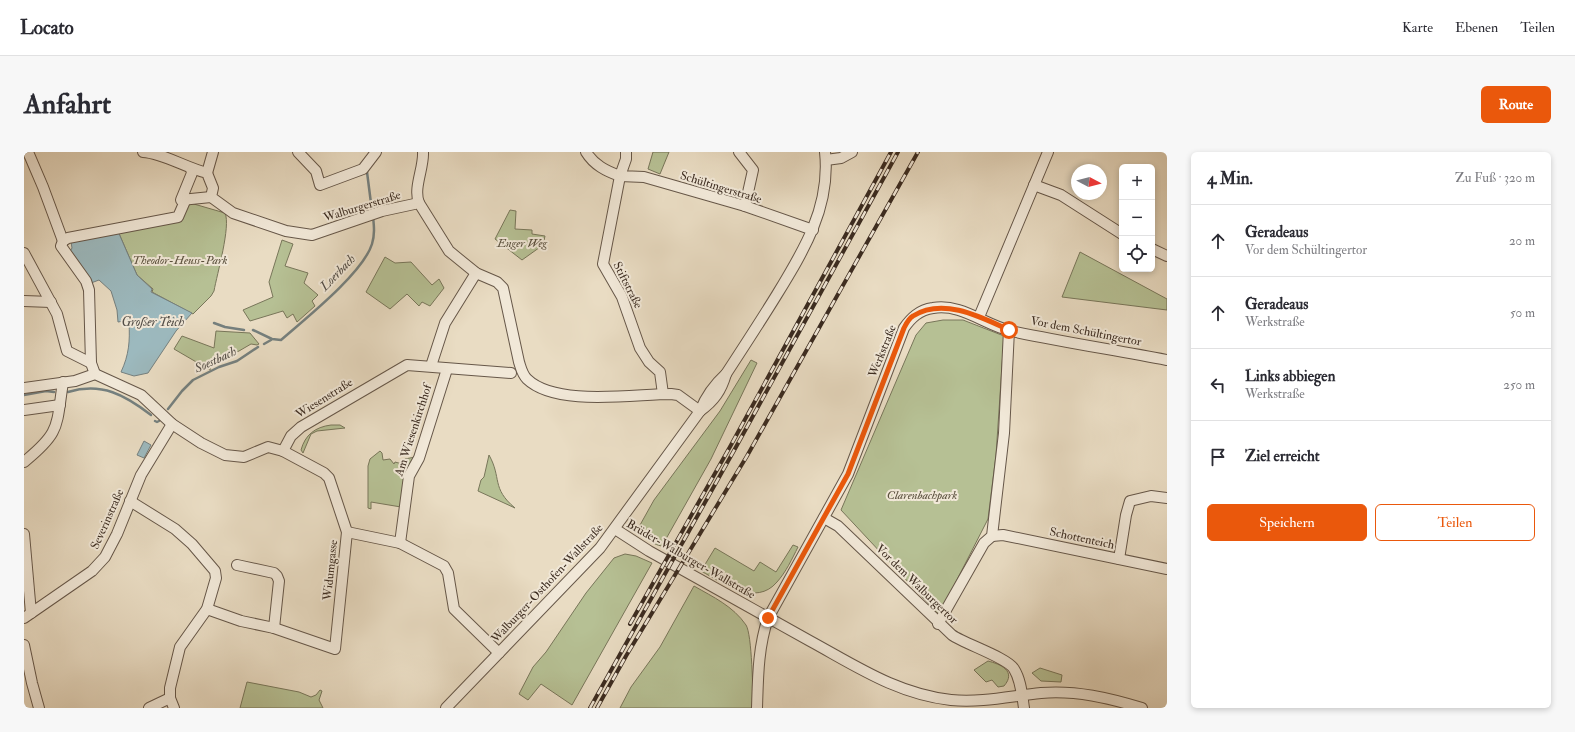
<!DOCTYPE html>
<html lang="de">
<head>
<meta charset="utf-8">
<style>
	:root { --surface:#fff; --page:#f7f7f7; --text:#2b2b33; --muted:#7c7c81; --line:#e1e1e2; --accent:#ea580c }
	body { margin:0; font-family:"IM FELL Double Pica",serif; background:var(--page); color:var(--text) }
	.controls { position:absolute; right:12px; top:12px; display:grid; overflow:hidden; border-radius:6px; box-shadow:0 2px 6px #0003 }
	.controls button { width:36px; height:36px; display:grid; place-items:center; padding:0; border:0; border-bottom:1px solid var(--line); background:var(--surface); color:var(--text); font:20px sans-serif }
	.compass { position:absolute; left:1047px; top:12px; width:36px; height:36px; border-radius:50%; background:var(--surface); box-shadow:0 2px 6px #0003; rotate:97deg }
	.stop { position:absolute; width:12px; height:12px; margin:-9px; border:3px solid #ea580c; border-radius:50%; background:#fff }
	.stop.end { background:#ea580c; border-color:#fff; box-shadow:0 1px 4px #0008 }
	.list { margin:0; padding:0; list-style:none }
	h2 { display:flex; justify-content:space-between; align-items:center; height:52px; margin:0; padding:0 16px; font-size:17px }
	h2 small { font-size:13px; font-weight:400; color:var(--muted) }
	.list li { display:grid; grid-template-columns:26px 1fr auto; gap:12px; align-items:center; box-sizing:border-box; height:72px; padding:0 16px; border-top:1px solid var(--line) }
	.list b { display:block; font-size:15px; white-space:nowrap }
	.list p { margin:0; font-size:13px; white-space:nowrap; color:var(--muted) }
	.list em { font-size:13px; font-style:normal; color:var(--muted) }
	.actions { display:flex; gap:8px; padding:12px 16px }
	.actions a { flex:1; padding:9px 0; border:1px solid var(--accent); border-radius:6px; text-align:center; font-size:14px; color:var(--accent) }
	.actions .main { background:var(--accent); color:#fff }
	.icon { flex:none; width:22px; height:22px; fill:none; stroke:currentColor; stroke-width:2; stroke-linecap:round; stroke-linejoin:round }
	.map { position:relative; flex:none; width:1143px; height:556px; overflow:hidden; border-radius:6px }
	header { display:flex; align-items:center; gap:24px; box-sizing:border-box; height:56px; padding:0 20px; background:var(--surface); border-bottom:1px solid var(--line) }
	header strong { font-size:19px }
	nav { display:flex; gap:22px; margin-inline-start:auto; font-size:14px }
	.intro { display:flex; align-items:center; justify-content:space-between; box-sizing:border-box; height:96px; padding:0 24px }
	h1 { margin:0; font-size:28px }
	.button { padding:10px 18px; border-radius:6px; background:var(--accent); color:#fff; font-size:14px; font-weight:700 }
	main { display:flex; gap:24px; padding:0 24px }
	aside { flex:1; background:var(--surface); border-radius:6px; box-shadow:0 2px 6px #0003 }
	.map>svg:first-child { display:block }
	.green { fill:#b6c094; stroke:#78765a }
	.water { fill:#9cb9be; stroke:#75807f }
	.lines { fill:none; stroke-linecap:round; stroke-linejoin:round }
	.stream { stroke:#75807f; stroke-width:2.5 }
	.minor-casing { stroke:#665749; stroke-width:12 }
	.minor { stroke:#f1e8d8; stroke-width:10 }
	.rail-casing { stroke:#3b2b20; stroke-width:4 }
	.rail { stroke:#f1e8d8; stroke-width:2.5; stroke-dasharray:8; stroke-linecap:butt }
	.route { stroke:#ea580c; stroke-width:5 }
	.labels { text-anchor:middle; stroke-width:4; stroke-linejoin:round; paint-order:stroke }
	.street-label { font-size:12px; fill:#3b2b20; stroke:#f1e8d8 }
	.park-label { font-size:12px; font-style:italic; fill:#5a503d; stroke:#f1e8d8 }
	.water-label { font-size:13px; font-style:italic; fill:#534e48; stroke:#f1e8d8 }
</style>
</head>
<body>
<header>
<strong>Locato</strong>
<nav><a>Karte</a><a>Ebenen</a><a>Teilen</a></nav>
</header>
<div class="intro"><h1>Anfahrt</h1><a class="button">Route</a></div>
<main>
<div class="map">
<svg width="1143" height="556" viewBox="0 0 1143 556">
	<rect width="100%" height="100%" fill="#e9dcc3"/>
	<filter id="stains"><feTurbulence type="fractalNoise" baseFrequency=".005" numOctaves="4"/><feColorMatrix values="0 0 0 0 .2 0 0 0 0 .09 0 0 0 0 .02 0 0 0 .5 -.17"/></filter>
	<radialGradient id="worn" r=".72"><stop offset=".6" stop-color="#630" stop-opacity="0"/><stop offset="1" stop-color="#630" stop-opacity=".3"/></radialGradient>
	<g class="green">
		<path d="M629,0H645L636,22L624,17Z"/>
		<path d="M163,50L201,61C207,74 193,122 190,139L187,144L169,162L128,140L129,137L113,123L93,77L159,67Z"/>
		<path d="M486,58L492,59L491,77L508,78V82L521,84L519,93L498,108L471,87Z"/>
		<path d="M258,88L269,92L261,114L284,121L280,131L294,143L288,149L291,154L273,170L269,162L263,166L259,159L226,169L219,158L249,145L245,130Z"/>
		<path d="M1056,100L1143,147V158L1038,145Z"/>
		<path d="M361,105L371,111L387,110L408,133L415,127L420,136L406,154L398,150L395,154L383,142L366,157L342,140Z"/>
		<path d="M919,168H939L980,184L972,303L964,367L915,463L817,358L892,183L902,171Z"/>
		<path d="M192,179L226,181L235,192L233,193L227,192L215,199L188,210L186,218L150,197L158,184L190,196Z"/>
		<path d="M727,208L733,211L687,307L638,394C629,393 615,383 616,373L630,348L696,259Z"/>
		<path d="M307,273H316L321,276L293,279L287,282L279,301L277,298C281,283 291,275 307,273Z"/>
		<path d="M356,299L358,301L359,308L366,307L370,312L371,310L378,312L377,310L381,307L391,305L377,355L347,350V357L344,356V314L346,307Z"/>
		<path d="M465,303C478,326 467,336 491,356L454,339L457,328L460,325Z"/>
		<path d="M769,393L774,395C768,407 762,420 753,430C732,455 699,431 677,419L691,396L730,419L736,410L752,420Z"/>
		<path d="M601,402L612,404L628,411L548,553L517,532L504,548L495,542L509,515L522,500L562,441L590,406Z"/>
		<path d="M670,434C689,445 709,454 722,473C728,482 729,541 729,556H596L607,535L636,495Z"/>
		<path d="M964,509C976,512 993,519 980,534L974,535L968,528L962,530L950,518Z"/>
		<path d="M1016,516L1038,523L1037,530L1017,529L1008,521Z"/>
		<path d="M223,530L275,540L287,545L292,543L296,538L298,539L295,548L299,556H216Z"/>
	</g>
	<g class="water">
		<path d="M93,77L113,123L128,137L127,140L168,161L152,179L124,221L110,224L97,220C105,203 106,189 105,171L100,169L94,170L93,158L87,139L75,128L67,131L45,101L48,96L47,90Z"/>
		<path d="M120,289L127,293L120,306L113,303Z"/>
	</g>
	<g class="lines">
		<g class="stream">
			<path d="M343,20L348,59"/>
			<path d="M190,171L201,175L220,178"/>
			<path d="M229,178L248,187L257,188C281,167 339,121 348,92C351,82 350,74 349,64"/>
			<path d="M240,192L247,188"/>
			<path d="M44,240C78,230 101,243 127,263"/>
			<path d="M0,243L22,239L30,240"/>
			<path d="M144,257L158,239L169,228L195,215L213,209L234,195"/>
			<path d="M131,269L133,270L135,269"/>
		</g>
		<g class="minor-casing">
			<g id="minor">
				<path d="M4,0L19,35L39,89"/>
				<path d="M119,0C139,1 162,16 183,21L189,36L187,45L209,61L262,79L288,83L358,59L395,51L425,99L452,121L473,130L479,136L495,210C497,216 498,222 503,227C532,255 610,242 647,242L654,243L676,259"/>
				<path d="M274,0L292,19L296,33L339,17L352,0"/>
				<path d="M562,0C570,13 582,19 596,24L579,112L598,145L616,196L625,210L636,220L639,242"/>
				<path d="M602,0V7L596,24L620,25L721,54L789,78"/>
				<path d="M715,0L729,18L721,54"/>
				<path d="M802,8L817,6L828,0"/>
				<path d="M167,17L168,21L157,48L187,45"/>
				<path d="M183,21L189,0"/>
				<path d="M1010,33L1037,43L1098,82"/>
				<path d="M395,51C389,36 400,16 399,0"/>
				<path d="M39,89L37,94L62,129L65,138L67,211L71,222"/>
				<path d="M39,89L44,86L154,65L161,49"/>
				<path d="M1128,97L1143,104"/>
				<path d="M0,101L33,162L43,199L67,211"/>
				<path d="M0,149L27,150"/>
				<path d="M955,165L1024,0"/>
				<path d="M407,214L421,171L452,121"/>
				<path d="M0,236L51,229L71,222L117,243L148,272L177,291L201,303L220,305L244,295L259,299L300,321L305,326L323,380L311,497L250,476L217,469L183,457"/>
				<path d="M0,258L36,253"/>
				<path d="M676,259C690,249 697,239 702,222"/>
				<path d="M259,299L267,284L277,275L383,213L487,221"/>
				<path d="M0,310C37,280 32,275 39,230"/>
				<path d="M106,349L151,377L168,392L191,419L192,426L183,457L156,495L146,536V546L150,556"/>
				<path d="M800,366L814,374L928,483C941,492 984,506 990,517C997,528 998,543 1000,556"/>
				<path d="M591,377L625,399C678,429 732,459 786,489C832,514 873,542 927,548C957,551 987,544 1017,541C1052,538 1085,546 1118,556"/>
				<path d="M323,380L376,391L420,414L424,421L430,457L475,501"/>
				<path d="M0,382L7,461"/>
				<path d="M968,384L979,383L1143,417"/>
				<path d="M376,391L385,324L395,306L423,217"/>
				<path d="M1095,407L1102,363L1106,349L1127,344L1143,346"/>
				<path d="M213,413L250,421L253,424L255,429L250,476"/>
				<path d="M0,466L68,419L81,405L93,382L117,323L148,272"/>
				<path d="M914,472L960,391L968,384L980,281L985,178"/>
				<path d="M0,493L8,531L15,556"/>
				<path d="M125,556L146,546"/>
				<path d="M422,556L576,396L676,259C682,244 690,233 702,222C719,196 736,170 752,144C779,100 807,55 801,0"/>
				<path d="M733,556C734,525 734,496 744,466L824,322L880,176C887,166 895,158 909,156C937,151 961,173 987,179C1039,190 1091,198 1143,208"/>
			</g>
		</g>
		<use href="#minor" class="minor"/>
		<g class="rail-casing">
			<g id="rail">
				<path d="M606,472L707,293L867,0"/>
				<path d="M566,556L712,295L874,0"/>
				<path d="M573,556L602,504L723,304L894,0"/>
			</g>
		</g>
		<use href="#rail" class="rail"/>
	</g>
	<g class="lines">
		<path class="route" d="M744,466L824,322L880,176C882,172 885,166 889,164C919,145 957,165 985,178"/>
	</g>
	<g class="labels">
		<g class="street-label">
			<text transform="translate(697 35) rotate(17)" y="4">Schültingerstraße</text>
			<text transform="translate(338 54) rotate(-17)" y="4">Walburgerstraße</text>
			<text transform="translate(604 133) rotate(63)" y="4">Stiftstraße</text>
			<text transform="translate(1062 179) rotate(11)" y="4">Vor dem Schültingertor</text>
			<text transform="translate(858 199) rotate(-68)" y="4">Werkstraße</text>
			<text transform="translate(300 246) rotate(-32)" y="4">Wiesenstraße</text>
			<text transform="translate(389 278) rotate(-72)" y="4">Am Wiesenkirchhof</text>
			<text transform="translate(83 367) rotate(-66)" y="4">Severinstraße</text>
			<text transform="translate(1058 386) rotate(12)" y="4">Schottenteich</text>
			<text transform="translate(667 407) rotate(30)" y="4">Brüder-Walburger-Wallstraße</text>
			<text transform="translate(306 418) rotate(-84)" y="4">Widumgasse</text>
			<text transform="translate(523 431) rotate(-47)" y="4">Walburger-Osthofen-Wallstraße</text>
			<text transform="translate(893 432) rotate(44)" y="4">Vor dem Walburgertor</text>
		</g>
		<g class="park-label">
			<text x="498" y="95">Enger Weg</text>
			<text x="156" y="112">Theodor-Heuss-Park</text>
			<text x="898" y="347">Clarenbachpark</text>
		</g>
		<g class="water-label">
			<text transform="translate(313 120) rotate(-46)" y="5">Loerbach</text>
			<text x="129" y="174">Großer Teich</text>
			<text transform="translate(191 207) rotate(-25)" y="5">Soestbach</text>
		</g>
	</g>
	<rect width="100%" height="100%" filter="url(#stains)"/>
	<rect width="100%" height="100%" fill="url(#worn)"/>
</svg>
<div class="controls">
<button>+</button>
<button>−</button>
<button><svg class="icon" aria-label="locate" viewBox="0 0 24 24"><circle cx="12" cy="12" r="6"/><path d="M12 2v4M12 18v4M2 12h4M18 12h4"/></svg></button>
</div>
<svg class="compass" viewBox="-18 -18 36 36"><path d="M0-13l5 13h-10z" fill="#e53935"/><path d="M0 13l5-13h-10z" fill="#7c7c81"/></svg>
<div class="stop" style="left:985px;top:178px"></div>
<div class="stop end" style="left:744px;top:466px"></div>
</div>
<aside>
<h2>4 Min.<small>Zu Fuß · 320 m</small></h2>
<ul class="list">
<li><svg class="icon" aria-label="ahead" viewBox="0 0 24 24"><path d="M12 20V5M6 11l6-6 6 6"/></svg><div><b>Geradeaus</b><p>Vor dem Schültingertor</p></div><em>20 m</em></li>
<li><svg class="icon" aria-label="ahead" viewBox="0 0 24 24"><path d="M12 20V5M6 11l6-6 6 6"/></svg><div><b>Geradeaus</b><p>Werkstraße</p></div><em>50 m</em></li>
<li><svg class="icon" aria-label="left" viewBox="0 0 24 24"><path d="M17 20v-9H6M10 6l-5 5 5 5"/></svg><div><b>Links abbiegen</b><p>Werkstraße</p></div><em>250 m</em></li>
<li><svg class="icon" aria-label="arrive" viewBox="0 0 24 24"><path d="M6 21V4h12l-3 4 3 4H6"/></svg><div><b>Ziel erreicht</b></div></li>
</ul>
<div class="actions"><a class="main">Speichern</a><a>Teilen</a></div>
</aside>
</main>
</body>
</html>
